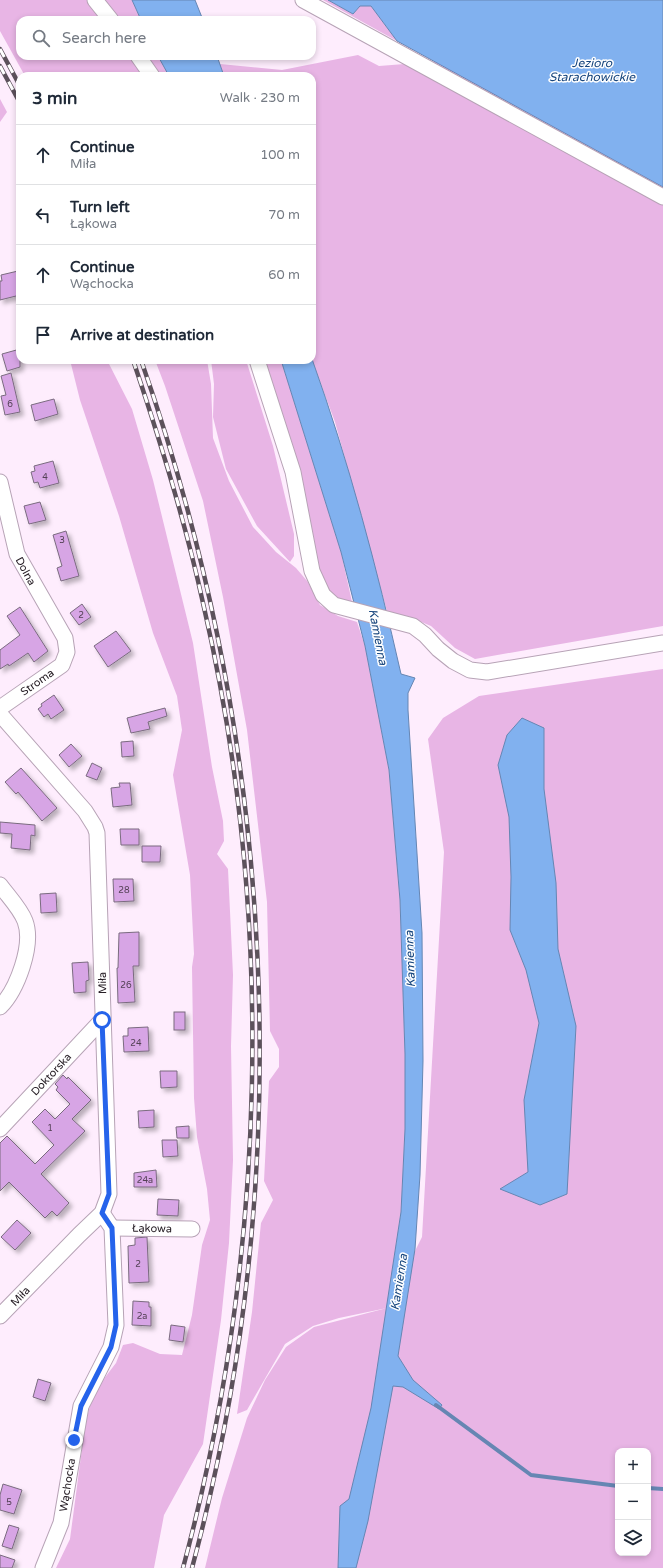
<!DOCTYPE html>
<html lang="en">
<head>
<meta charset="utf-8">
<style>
	:root { --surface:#fff; --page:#f6f6f7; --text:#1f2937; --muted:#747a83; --line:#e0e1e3 }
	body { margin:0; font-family:"Varela Round",sans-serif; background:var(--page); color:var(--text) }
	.controls { position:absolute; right:12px; bottom:12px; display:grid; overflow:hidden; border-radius:8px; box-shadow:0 2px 6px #0003 }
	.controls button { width:36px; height:36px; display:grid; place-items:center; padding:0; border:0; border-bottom:1px solid var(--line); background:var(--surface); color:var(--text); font:20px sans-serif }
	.stop { position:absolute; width:12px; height:12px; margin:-9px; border:3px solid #2563eb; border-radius:50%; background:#fff }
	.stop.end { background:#2563eb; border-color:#fff; box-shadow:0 1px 4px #0008 }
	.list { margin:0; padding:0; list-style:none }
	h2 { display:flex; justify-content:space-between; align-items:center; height:52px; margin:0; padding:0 16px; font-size:17px }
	h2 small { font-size:13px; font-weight:400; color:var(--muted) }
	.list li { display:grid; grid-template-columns:26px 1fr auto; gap:12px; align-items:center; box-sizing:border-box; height:60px; padding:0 16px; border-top:1px solid var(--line) }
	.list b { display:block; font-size:15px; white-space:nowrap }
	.list p { margin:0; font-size:13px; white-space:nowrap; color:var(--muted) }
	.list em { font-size:13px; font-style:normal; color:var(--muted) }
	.icon { flex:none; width:22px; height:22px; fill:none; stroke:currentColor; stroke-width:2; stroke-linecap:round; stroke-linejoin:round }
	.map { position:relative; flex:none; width:663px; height:1568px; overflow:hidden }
	.search { position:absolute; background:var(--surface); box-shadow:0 2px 6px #0003; left:16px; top:16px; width:300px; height:44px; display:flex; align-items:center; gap:10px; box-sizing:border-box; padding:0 14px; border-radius:12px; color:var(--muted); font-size:15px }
	.panel { position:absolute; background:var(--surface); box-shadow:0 2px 6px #0003; left:16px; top:72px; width:300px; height:292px; border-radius:12px }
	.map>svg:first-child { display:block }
	.green { fill:#e8b5e5; fill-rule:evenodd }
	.water { fill:#81b1ef; stroke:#6686b3 }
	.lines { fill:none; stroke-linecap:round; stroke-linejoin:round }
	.stream { stroke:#6686b3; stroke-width:4 }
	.building { fill:#d7a5e5; stroke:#7a6b7f; filter:url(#shadow) }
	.minor-casing { stroke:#b7a3b6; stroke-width:17 }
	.minor { stroke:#fff; stroke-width:15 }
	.rail-casing { stroke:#5c515b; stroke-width:4.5 }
	.rail { stroke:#fff; stroke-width:3; stroke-dasharray:9; stroke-linecap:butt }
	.route { stroke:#2563eb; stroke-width:5 }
	.labels { text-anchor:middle; stroke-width:3; stroke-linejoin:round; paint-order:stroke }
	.number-label { font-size:9px; fill:#544156 }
	.street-label { font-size:11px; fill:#282027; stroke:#fff }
	.water-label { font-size:12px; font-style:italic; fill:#16457d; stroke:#fff }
</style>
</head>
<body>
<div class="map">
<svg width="663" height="1568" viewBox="0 0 663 1568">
	<defs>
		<filter id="shadow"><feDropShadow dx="3.5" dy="3.5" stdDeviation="2" flood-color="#0004"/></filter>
	</defs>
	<rect width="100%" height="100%" fill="#feedfd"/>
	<g class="green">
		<path d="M0,0H132L141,20H20V56H158L169,76H25L0,31Z"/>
		<path d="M323,0H328L353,14L360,6H371L397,41Z"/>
		<path d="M663,44V626L475,659L455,648L431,626L407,616L388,615L335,422L312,360V76H224L220,64L282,70L358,55L379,66Z"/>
		<path d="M0,99L7,112L0,122Z"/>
		<path d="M70,360H107L132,409L153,480L193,643L212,767L223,821L224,841L217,854L228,869L233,975L231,1046L233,1160L229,1243L221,1320L203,1444L164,1515L154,1568H56L70,1539L85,1426L93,1393L116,1363L123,1345L133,1343L160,1354L182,1355L192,1315L202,1245L210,1220L207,1189L197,1137L194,1098L192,967L194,954L190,875L173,775L182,730L177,696L153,633L119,516L80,400Z"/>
		<path d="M155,360H207L211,384L213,438L229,481L253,527L276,552L296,568L308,582L320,605L338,616L357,622L365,646L389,770L400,900L405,1054V1129L401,1212L387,1307L422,1237L444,852L428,739L443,718L479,696L663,669V1568H205L222,1498L247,1418L265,1380L286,1347L314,1327L387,1308L339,1318L313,1326L285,1344L247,1410L237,1414L252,1312L261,1223L273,1200L264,1181L269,1081L279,1067V1049L270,1031L267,902L247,730L223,597L203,501L165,386ZM618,1451H648V1553H618Z"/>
		<path d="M211,360H246L273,446L294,534V556L290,562L257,526L226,469L213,417L214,384Z"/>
		<path d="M263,360H281L341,552L352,602L347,606L329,594L321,581Z"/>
	</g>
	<g class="water">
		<path d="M132,0H195L203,20H141Z"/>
		<path d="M328,0H663V187L397,41L371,6H360L353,14Z"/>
		<path d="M158,56H217L224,76H169Z"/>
		<path d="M312,359C349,462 377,568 401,674L415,678L408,693V710L422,933L423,1061L420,1175L415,1249L398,1356L413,1380L442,1405L439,1409L403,1387L393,1386L368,1521L356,1568H338L340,1506L349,1499L371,1408L401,1212L405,1129V1054L400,900L389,770L365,646L341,552L281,360Z"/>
		<path d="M522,718L544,728V789L556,883L558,949L576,1026L567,1194L540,1205L500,1189L528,1172L524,1100L539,1023L526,970L510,930L511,877L509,817L498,765L507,735Z"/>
	</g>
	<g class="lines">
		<g class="stream">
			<path d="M436,1405L531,1475L618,1486"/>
			<path d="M648,1488L663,1489"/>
		</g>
	</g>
	<g class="building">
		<path d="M18,271L20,280V295L0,300V281H2L1,275Z"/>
		<path d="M20,349V367L7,371L2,354Z"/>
		<path d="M11,373L20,412L5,415L1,396L6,395L1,376Z"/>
		<path d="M54,399L58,414L35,421L31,405Z"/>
		<path d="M53,461L59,483L40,488L38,482L34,483L31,472L35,471L34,466Z"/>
		<path d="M40,502L46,520L29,524L24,506Z"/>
		<path d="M66,531L79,576L61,581L57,568L62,566L53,535Z"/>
		<path d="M82,604L91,617L79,625L70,613Z"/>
		<path d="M20,607L48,651L34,662L28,653L9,666L8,664L0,669V650L20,635L7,616Z"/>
		<path d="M116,631L131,651L108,667L94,646Z"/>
		<path d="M54,695L64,710L51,719L48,714L44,717L38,709L42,706L41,704Z"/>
		<path d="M165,708L167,716L148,722L150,729L131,733L127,718Z"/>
		<path d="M133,741L134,756L122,757L121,742Z"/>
		<path d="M71,744L82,756L69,767L59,755Z"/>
		<path d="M92,763L102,768L97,780L86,776Z"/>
		<path d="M21,768L57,808L42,821L18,792L16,794L5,782Z"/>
		<path d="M119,783H130L132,805L113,807L111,788L120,787Z"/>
		<path d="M0,822L35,825V836L31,835L30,850L11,848L12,834L0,833Z"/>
		<path d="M120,829H139V845H121Z"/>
		<path d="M142,846H161L160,862H142Z"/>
		<path d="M113,879H133L134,901L114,902Z"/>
		<path d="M56,893L57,912L41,913L40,894Z"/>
		<path d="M139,932V966H133L135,1002L118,1003L117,968H118L119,933Z"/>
		<path d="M88,962L89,980L86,981V992L74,993L72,963Z"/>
		<rect x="174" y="1012" width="11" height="18"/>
		<path d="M148,1027L149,1051L124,1052L123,1036H128V1028Z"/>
		<path d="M160,1071H177V1087L161,1088Z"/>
		<path d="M63,1075L67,1079L68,1077L91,1100L72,1119L85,1131L41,1174L69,1203L57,1216L52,1211L45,1218L9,1182L0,1191V1143L7,1136L35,1164L54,1145L32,1122L45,1109L55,1119L70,1104L56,1090L58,1087L55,1084Z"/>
		<path d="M154,1110V1127L139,1128L138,1111Z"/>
		<path d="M189,1126V1138H177L176,1127Z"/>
		<path d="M162,1140H177L178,1156L163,1157Z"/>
		<path d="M156,1170L157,1187H134V1173Z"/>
		<path d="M158,1199L179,1200L178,1216L157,1215Z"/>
		<path d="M17,1220L31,1233L15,1250L1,1237Z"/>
		<path d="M147,1237L149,1282L129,1283L128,1246L135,1245V1238Z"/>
		<path d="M133,1301L149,1302V1307H151V1326L132,1325Z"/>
		<path d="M171,1325L185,1327L183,1342L169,1340Z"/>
		<path d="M38,1379L51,1383L45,1401L33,1397Z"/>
		<path d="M3,1484L22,1490L14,1514L0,1510V1495Z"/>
		<path d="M9,1525L19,1528L12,1549L2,1546Z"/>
		<path d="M0,1555L15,1560L12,1568H0Z"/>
	</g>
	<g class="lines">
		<g class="minor-casing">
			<g id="minor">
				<path d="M95,0L111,20"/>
				<path d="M303,0L663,197"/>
				<path d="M138,56L152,76"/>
				<path d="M257,360L293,472L312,571L323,595L334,605L413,626L425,635L438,649L453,661L470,670L487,672L663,643"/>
				<path d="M0,482L17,554L65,638L67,652L62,665L0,708"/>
				<path d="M0,714L85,811L95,827L97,833L109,1194L102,1213L79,1235L0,1316"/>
				<path d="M0,885C8,896 20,908 25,921C34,945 17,990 0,1007"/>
				<path d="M0,1129L102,1020"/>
				<path d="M112,1228L192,1229"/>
				<path d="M43,1568L61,1523L81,1406L111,1347L116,1325L112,1228L102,1213"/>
			</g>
		</g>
		<use href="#minor" class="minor"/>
		<g class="rail-casing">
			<g id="rail">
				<path d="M0,49L20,86"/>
				<path d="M0,66L20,103"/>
				<path d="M133,360C160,440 185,520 203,603C276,919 267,1255 183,1568"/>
				<path d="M141,360C277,747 299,1171 192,1568"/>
			</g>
		</g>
		<use href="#rail" class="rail"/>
	</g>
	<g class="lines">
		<path class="route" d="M74,1440L81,1406L111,1347L116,1325L112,1228L102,1213L109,1194L102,1020"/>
	</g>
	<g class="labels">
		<g class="number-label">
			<text x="10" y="407">6</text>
			<text x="45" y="480">4</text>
			<text x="62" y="543">3</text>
			<text x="81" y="618">2</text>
			<text x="124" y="893">28</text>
			<text x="126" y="988">26</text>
			<text x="136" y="1046">24</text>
			<text x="50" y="1131">1</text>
			<text x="145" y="1183">24a</text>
			<text x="138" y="1267">2</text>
			<text x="142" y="1319">2a</text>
			<text x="9" y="1505">5</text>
		</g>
		<g class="street-label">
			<text transform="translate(26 571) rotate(62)" y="4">Dolna</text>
			<text transform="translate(37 682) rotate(-35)" y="4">Stroma</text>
			<text transform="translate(102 983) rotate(-91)" y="4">Miła</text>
			<text transform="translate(51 1074) rotate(-47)" y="4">Doktorska</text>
			<text transform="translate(152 1228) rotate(1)" y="4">Łąkowa</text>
			<text transform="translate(20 1296) rotate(-46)" y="4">Miła</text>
			<text transform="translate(67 1485) rotate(-81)" y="4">Wąchocka</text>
		</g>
		<g class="water-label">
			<text x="592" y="67">Jezioro<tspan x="592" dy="14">Starachowickie</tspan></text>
			<text transform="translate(378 637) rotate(79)" y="4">Kamienna</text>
			<text transform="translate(410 959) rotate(-92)" y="4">Kamienna</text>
			<text transform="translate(399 1282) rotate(-81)" y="4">Kamienna</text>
		</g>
	</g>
</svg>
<div class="controls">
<button>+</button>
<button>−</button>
<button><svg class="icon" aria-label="layers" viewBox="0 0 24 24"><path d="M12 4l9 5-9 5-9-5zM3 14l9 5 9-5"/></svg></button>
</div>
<div class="stop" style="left:102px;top:1020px"></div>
<div class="stop end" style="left:74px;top:1440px"></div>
<div class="search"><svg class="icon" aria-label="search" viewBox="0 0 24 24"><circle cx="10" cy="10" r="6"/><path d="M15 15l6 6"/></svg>Search here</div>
<section class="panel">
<h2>3 min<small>Walk · 230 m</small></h2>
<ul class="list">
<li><svg class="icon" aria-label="ahead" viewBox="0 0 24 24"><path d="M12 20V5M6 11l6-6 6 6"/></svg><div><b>Continue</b><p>Miła</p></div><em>100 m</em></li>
<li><svg class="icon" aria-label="left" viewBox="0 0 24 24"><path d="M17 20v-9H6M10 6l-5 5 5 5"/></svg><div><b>Turn left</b><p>Łąkowa</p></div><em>70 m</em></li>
<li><svg class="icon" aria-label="ahead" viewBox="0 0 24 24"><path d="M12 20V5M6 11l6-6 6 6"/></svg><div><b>Continue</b><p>Wąchocka</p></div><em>60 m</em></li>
<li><svg class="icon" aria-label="arrive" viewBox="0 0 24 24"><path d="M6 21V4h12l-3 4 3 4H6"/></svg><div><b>Arrive at destination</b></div></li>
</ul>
</section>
</div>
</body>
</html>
